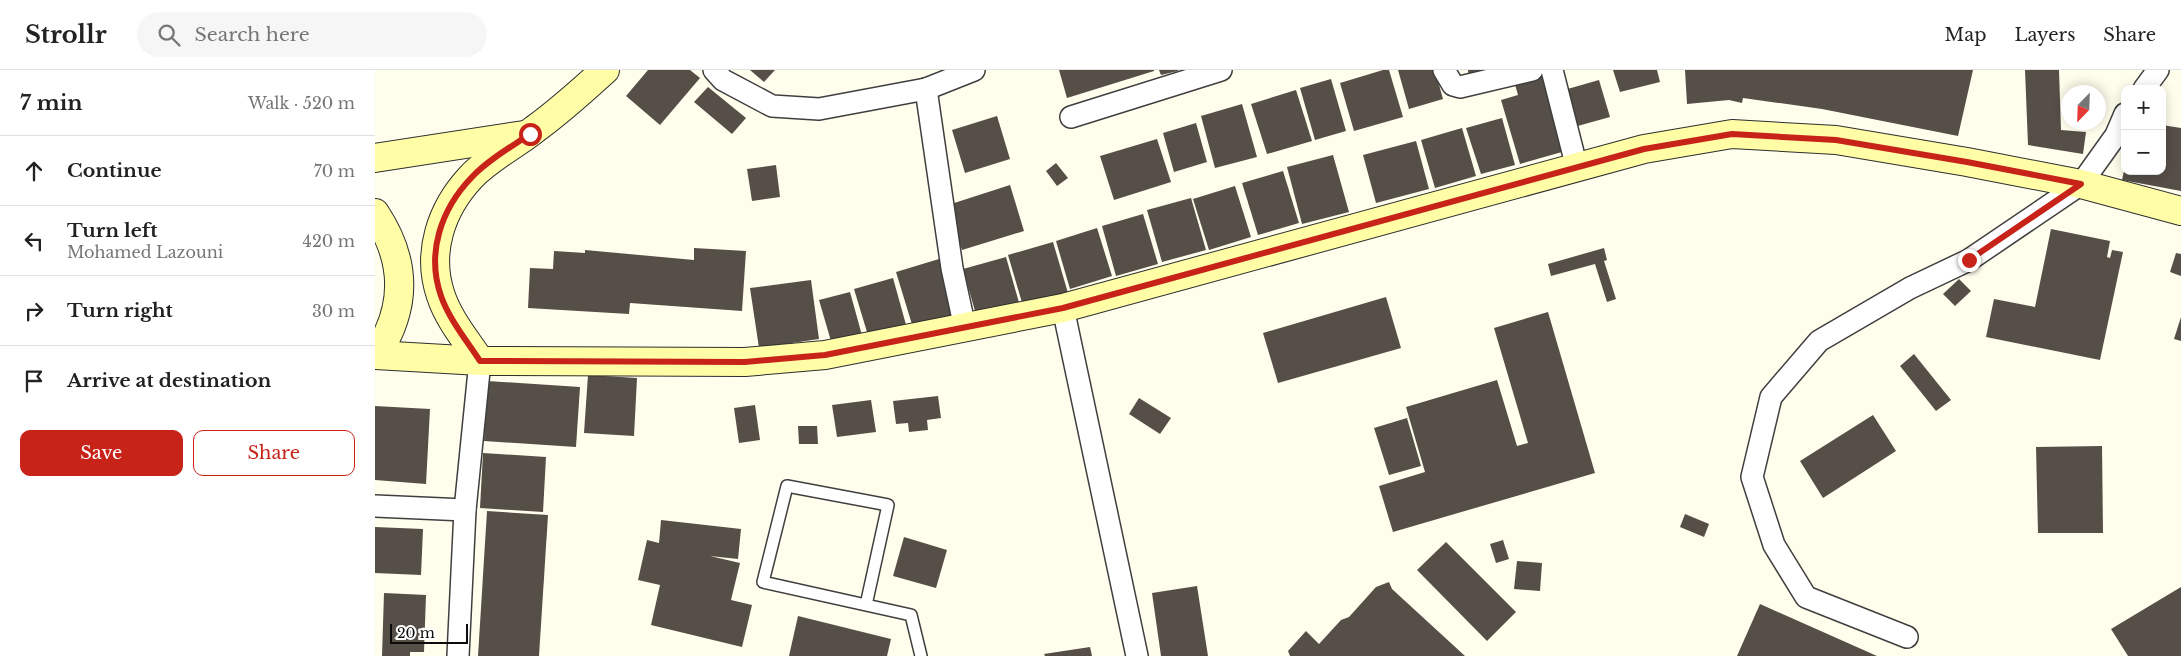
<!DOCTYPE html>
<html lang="en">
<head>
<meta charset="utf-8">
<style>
	:root { --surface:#fff; --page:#f6f6f6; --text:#222; --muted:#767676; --line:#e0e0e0; --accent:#c82319 }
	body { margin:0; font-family:"Libre Baskerville",serif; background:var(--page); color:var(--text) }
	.controls { position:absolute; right:15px; top:15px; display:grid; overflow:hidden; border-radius:10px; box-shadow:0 2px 12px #0003 }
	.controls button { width:45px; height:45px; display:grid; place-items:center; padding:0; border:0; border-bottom:1px solid var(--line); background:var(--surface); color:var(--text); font:25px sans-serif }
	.compass { position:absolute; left:1686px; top:15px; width:45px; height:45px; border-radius:50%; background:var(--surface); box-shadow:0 2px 12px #0003; rotate:203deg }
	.scale { position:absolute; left:15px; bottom:12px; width:78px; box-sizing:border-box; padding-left:5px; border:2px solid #0c0c0c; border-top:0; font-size:14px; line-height:18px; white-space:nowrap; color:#0c0c0c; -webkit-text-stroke:4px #fff; paint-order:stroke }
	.stop { position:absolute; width:15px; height:15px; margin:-11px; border:4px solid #c82319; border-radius:50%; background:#fff }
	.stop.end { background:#c82319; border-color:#fff; box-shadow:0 1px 5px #0008 }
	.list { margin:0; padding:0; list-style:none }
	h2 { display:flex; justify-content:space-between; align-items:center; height:65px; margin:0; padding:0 20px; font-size:21px }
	h2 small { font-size:16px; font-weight:400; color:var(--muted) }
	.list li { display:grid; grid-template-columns:32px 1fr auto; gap:15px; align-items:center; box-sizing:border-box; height:70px; padding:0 20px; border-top:1px solid var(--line) }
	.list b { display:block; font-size:19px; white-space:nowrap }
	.list p { margin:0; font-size:16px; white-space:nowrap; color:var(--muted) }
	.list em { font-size:16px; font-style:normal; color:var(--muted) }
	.actions { display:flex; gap:10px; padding:15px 20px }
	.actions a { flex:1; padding:11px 0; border:1px solid var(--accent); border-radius:10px; text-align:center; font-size:18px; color:var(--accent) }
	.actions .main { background:var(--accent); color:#fff }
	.icon { flex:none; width:28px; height:28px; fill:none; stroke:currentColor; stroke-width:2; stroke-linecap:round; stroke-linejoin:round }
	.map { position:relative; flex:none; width:1806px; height:586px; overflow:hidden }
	header { display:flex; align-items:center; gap:30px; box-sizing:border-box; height:70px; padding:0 25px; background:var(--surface); border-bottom:1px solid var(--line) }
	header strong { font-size:24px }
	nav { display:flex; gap:28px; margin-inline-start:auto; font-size:18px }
	.search { width:350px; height:45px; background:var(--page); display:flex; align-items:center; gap:12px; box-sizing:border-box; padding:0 18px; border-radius:28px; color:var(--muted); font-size:19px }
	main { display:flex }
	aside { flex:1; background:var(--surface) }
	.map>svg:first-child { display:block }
	.building { fill:#564f48 }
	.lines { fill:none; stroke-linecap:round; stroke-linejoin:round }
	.lane-casing { stroke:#3f3f3f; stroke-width:14 }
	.street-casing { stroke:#3f3f3f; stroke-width:24 }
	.secondary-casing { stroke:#2e2e2e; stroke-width:30 }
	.lane { stroke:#fff; stroke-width:11 }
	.street { stroke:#fff; stroke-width:21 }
	.secondary { stroke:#fffea7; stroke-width:28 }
	.route { stroke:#c82319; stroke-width:6 }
</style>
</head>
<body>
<header>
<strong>Strollr</strong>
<div class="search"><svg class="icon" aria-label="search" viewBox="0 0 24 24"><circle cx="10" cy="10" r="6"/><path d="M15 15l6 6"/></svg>Search here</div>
<nav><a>Map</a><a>Layers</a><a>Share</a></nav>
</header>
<main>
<aside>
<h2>7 min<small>Walk · 520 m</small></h2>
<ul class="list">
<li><svg class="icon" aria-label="ahead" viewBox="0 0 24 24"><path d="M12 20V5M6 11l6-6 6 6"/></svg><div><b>Continue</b></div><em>70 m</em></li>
<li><svg class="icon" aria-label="left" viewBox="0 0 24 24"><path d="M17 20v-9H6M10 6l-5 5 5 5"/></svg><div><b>Turn left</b><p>Mohamed Lazouni</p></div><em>420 m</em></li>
<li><svg class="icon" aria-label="right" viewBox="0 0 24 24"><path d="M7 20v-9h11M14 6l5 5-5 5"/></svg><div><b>Turn right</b></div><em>30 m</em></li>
<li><svg class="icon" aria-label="arrive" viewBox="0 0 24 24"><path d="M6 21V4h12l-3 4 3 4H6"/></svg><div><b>Arrive at destination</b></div></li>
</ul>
<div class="actions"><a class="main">Save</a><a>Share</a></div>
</aside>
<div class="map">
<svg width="1806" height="586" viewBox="0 0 1806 586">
	<rect width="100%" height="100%" fill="#fffdec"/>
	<g class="building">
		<path d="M273,0H315L325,8L285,55L251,26Z"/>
		<path d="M375,0H400L389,12Z"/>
		<path d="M684,0H779V1L692,28Z"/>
		<path d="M784,0H803V1L786,5Z"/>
		<path d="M1008,0H1014L1028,47L979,61L965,13Z"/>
		<path d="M1023,0H1060L1068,29L1034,39Z"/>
		<path d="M1093,0H1130L1094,8Z"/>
		<path d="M1238,0H1282L1285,12L1245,22Z"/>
		<path d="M1310,0H1598L1583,66L1447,39L1368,28L1367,33L1354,30L1312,34Z"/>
		<path d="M1650,0H1684L1686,60L1711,62L1708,84L1653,75Z"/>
		<path d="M1170,2L1194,80L1145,94L1126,30L1143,25L1139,11Z"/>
		<path d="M956,9L971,61L940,70L925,18Z"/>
		<path d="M1224,10L1235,47L1199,57L1189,20Z"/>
		<path d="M333,17L371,48L357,64L319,32Z"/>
		<path d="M921,20L937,71L892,84L876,34Z"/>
		<path d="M867,34L882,87L840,98L826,46Z"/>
		<path d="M622,46L635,89L590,103L577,60Z"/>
		<path d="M1127,48L1140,95L1106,104L1091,58Z"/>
		<path d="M821,53L832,92L799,102L788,63Z"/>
		<path d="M1787,55L1806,58V121L1747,110L1749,101H1787Z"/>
		<path d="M1087,58L1101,106L1060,118L1046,70Z"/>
		<path d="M782,69L796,112L739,130L725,86Z"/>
		<path d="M1041,71L1054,119L1001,133L988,85Z"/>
		<path d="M958,85L974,142L927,154L912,97Z"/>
		<path d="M681,93L693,108L682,116L671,101Z"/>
		<path d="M401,95L405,127L377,131L372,99Z"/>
		<path d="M908,101L924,153L883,165L867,113Z"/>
		<path d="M635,115L649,161L587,180L573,135Z"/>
		<path d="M860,116L876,167L834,180L818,129Z"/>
		<path d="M816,128L831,180L787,192L772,140Z"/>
		<path d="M768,144L783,194L741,206L727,156Z"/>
		<path d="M722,158L737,206L695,219L681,171Z"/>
		<path d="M1676,159L1735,171L1732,187L1735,188L1737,180L1748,182L1725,290L1611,267L1619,229L1660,237Z"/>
		<path d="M678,172L693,223L648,236L633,185Z"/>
		<path d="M319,178L371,181L367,241L255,233L254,244L153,238L155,198L178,199L179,181L210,183V180L319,190Z"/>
		<path d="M1229,178L1232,190L1229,191L1241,229L1232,232L1220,194L1176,206L1173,194Z"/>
		<path d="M1801,183L1806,184V206L1795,202Z"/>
		<path d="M631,187L645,236L602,248L588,199Z"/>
		<path d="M564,189L582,249L539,261L521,202Z"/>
		<path d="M518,208L533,262L495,272L479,219Z"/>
		<path d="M1584,209L1596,221L1580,236L1568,224Z"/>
		<path d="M436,210L444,269L384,278L375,218Z"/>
		<path d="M475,222L488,269L458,278L444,230Z"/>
		<path d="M1011,227L1026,278L903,313L888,263Z"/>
		<path d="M1173,242L1220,403L1018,462L1004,416L1050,402L1031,337L1122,310L1142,376L1153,373L1119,258Z"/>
		<path d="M1806,247V271L1799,269Z"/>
		<path d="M1539,284L1576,330L1561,341L1525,296Z"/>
		<path d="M213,305L262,308L259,366L209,363Z"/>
		<path d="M112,311L205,317L201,377L109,371Z"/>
		<path d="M563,326L566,348L552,350L553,360L534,362L533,353L521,354L518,331Z"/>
		<path d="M764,328L796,348L785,364L754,344Z"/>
		<path d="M496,330L501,362L462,367L457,335Z"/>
		<path d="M380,335L385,370L364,373L359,338Z"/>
		<path d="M0,336L55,339L51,414L0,410Z"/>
		<path d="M1498,345L1521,381L1448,428L1425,391Z"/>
		<path d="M1032,348L1046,396L1014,405L999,358Z"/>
		<path d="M423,356H442L443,374H424Z"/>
		<path d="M1727,376L1728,463H1663L1661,377Z"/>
		<path d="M108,383L171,387L168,442L105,438Z"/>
		<path d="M112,441L173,445L164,586H103Z"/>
		<path d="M1310,444L1334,454L1329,467L1305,457Z"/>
		<path d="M286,450L366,459L363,489L335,486L365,493L356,530L377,535L367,577L276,555L285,515L263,510L272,470L284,473Z"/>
		<path d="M0,457L48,459L46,505L0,503Z"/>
		<path d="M529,467L572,480L561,518L518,506Z"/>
		<path d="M1128,470L1134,489L1121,493L1115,474Z"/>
		<path d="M1071,472L1141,542L1112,571L1042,500Z"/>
		<path d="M1142,491L1167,493L1165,521L1139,519Z"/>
		<path d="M1014,512L1017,519L1090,586H915L913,581L931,561L944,574L966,550L974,547L1001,517Z"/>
		<path d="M822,516L833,586H786L777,523Z"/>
		<path d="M1806,517V586H1753L1736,559Z"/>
		<path d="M9,523L51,525L49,582H35V586H7Z"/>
		<path d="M1385,534L1502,586H1362Z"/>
		<path d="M423,546L516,569L512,586H414Z"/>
		<path d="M715,577L717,586H670L669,584Z"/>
	</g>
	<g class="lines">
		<g class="lane-casing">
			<path id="lane" d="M491,535L513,435L412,416L388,512L536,545L546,586"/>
		</g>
		<g class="street-casing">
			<g id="street">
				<path d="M339,0L348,10L397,36L444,39L551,19L599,0"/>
				<path d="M1069,0L1078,15L1085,17L1157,0"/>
				<path d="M1177,0L1202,98"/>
				<path d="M551,19L577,198L590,258"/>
				<path d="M1769,19L1783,0"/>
				<path d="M696,47L846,0"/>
				<path d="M688,238L762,586"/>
				<path d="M0,436L90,440"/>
				<path d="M1532,567L1431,527L1399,475L1377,407L1396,327L1444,271L1535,218L1594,190L1706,114L1741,65L1750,44"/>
				<path d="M83,586L90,440L105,291"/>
			</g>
		</g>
		<g class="secondary-casing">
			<g id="secondary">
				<path d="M0,88L149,65"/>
				<path d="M0,143C32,191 32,238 1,285"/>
				<path d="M0,285L105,291L370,292L450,285L688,238L1269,79L1357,64L1461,70L1592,92L1706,114L1806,141"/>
				<path d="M105,291C92,271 74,250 66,226C51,183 66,139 96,107C114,88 140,75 160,59C185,41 207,21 230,0"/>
			</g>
		</g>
		<use href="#lane" class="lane"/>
		<use href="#street" class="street"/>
		<use href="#secondary" class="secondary"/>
	</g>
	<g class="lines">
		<path class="route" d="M155,64C136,77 113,90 97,107C66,139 51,183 66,226C74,249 92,271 105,291L370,292L450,285L688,238L1269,79L1357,64L1461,70L1592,92L1706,114L1594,190"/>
	</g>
</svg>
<div class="controls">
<button>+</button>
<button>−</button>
</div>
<svg class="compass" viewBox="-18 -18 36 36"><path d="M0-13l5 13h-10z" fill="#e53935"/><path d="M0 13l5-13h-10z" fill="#767676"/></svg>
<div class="scale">20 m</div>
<div class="stop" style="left:155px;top:64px"></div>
<div class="stop end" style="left:1594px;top:190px"></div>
</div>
</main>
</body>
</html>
